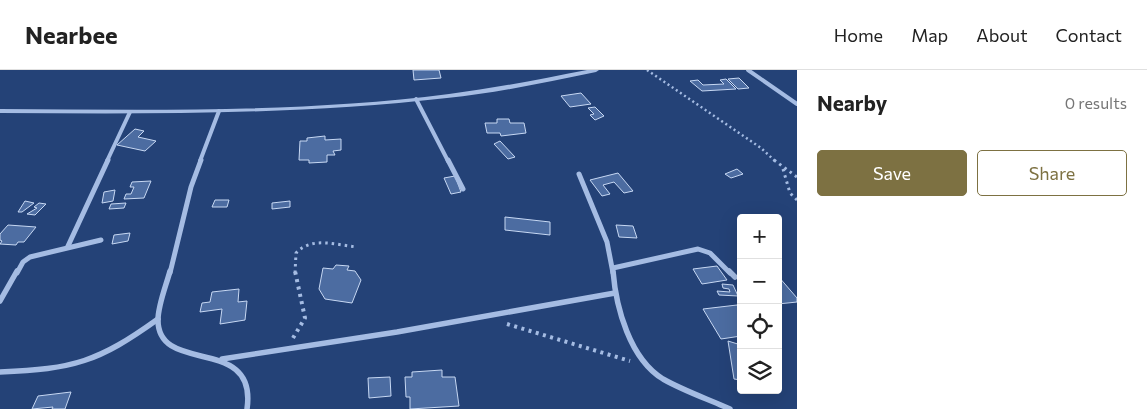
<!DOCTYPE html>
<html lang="en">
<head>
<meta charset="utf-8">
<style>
	:root { --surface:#fff; --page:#f6f6f6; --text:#222; --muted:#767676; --line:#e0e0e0; --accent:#7d7142 }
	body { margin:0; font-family:Commissioner,sans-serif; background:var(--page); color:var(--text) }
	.controls { position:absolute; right:15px; bottom:15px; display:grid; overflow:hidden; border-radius:5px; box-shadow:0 5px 20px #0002 }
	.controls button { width:45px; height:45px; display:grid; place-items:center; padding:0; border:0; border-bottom:1px solid var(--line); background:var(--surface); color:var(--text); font:25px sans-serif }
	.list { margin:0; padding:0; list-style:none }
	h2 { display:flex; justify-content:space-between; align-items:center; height:65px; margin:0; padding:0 20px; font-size:21px }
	h2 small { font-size:16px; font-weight:400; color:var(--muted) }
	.actions { display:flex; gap:10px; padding:15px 20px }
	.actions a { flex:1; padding:11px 0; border:1px solid var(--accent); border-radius:5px; text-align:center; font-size:18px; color:var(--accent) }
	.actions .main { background:var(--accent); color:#fff }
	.icon { flex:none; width:28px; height:28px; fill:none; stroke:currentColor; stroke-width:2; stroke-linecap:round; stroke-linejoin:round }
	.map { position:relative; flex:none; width:797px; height:339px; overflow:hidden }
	header { display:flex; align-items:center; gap:30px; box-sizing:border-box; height:70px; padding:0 25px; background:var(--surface); border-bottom:1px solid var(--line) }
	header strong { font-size:24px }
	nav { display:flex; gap:28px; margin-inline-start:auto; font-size:18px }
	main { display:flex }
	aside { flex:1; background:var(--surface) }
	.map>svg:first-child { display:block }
	.building { fill:#4c6ca1; stroke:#c7d8f3 }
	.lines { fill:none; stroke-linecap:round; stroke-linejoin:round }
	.path-far2 { stroke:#a5bce3; stroke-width:2.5; stroke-dasharray:2 3; stroke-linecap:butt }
	.path-far1 { stroke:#a5bce3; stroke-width:3; stroke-dasharray:2.5 4; stroke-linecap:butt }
	.path { stroke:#a5bce3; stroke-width:4; stroke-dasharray:3 4.5; stroke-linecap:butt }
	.minor-far2 { stroke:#a5bce3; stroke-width:4 }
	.minor-far1 { stroke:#a5bce3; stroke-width:5 }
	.minor { stroke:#a5bce3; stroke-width:5.5 }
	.tertiary { fill:#a5bce3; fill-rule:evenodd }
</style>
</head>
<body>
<header>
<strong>Nearbee</strong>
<nav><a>Home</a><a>Map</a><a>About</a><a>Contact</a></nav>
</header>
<main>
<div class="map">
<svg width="797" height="339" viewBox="0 0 797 339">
	<rect width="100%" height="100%" fill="#244277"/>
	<g class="building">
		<path d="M413,0H439L441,8L414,10Z"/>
		<path d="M739,8L749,18L738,19L728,9Z"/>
		<path d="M726,9L736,19L702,21L690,11L698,10L703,15L724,14L720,10Z"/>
		<path d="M581,23L591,34L570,37L561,26Z"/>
		<path d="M595,37L604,46L595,50L590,45L594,44L588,38Z"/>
		<path d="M497,49H509L510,53H524L526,63L501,66L500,63H487L485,53H497Z"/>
		<path d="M135,59L144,61L138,67L156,71L145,81L117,75Z"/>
		<path d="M325,66V70L341,69V80L333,81L335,85H327V92L309,93V90H299L300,71H307V68Z"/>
		<path d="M500,71L515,87L508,89L494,74Z"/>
		<path d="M737,99L743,104L731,108L725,104Z"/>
		<path d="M618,103L633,121L624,123L614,112L603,115L610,124L602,126L590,110Z"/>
		<path d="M455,106L461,122L451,124L444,108Z"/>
		<path d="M151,111L144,128L124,129L126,124H131L134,117H130L132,112Z"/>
		<path d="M115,120L113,131L102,133L104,122Z"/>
		<path d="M215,130H229L227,137H212Z"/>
		<path d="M25,131L34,133L22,142H18Z"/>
		<path d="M290,131V137L272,139V133Z"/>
		<path d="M39,133L46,134L35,145L27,144L37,138L34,137Z"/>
		<path d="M126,133L124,138L109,139L111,134Z"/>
		<path d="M505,147L550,152V165L505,160Z"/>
		<path d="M8,155L36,157L24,172H18L16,175L0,174L2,171L0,170V164Z"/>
		<path d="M616,155L633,156L637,168L619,167Z"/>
		<path d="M130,163L128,171L112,174L114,165Z"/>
		<path d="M336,195L349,196L347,200L355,201L361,210L352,233L325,229L319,219L323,198L333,199Z"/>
		<path d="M717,196L727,210L702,214L693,199Z"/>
		<path d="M778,206L797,228V232L778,234Z"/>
		<path d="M722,214L733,215L738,226L719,225L717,221L730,222L729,219L723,218Z"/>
		<path d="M239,219L238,232L247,231L245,250L220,254L222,239L200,242L202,233L210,232L212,222Z"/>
		<path d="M737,235L741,241V266L721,269L703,239Z"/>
		<path d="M728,271L741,275V310L734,309Z"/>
		<path d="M442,300V307H455L459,336L410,339V327H406L405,307H412V302Z"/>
		<path d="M390,307L391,326L369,328L368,308Z"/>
		<path d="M71,322L65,339H52L53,337L32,339L38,326Z"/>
	</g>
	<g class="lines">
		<path class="path-far2" d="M647,0L761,78L775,91"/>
		<g class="path-far1">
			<path d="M774,90L797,107"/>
			<path d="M783,99L790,123L797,130"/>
			<path d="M295,203L296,183C312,166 336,175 357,177"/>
		</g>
		<g class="path">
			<path d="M507,254L630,291"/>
			<path d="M293,268L305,248L295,201"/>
		</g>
		<g class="minor-far2">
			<path d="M748,0L797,34"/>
			<path d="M416,29L448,91"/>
			<path d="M107,91L130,42"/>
			<path d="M200,91L219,41"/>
		</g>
		<g class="minor-far1">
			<path d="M448,90L463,119"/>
			<path d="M579,104L607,172L613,203"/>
			<path d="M68,176L108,90"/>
			<path d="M613,198L698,179L710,183L730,203"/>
			<path d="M17,203L23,192L30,187L101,170"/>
			<path d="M170,203L191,117L201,90"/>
		</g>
		<g class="minor">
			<path d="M170,201C166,216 158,235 158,250C158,306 258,264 247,339"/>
			<path d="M613,201C616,238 630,289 663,309C684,321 708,329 730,339"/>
			<path d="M729,201L735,207"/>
			<path d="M0,231L17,201"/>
			<path d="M222,289L397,262L615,223"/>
			<path d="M0,302C74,299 98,292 158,249"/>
		</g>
		<path class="tertiary" d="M587,0H599L596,2C547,12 497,23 447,28C298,45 149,44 0,43V39C150,40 301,43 449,24C496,18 541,9 587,0Z"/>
	</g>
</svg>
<div class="controls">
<button>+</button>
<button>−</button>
<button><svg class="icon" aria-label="locate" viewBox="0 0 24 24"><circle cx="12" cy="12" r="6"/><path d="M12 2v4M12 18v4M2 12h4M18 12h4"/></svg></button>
<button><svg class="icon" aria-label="layers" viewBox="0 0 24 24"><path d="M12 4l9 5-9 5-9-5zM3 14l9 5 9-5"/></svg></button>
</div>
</div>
<aside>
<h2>Nearby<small>0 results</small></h2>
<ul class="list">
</ul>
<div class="actions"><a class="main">Save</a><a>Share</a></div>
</aside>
</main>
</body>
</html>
